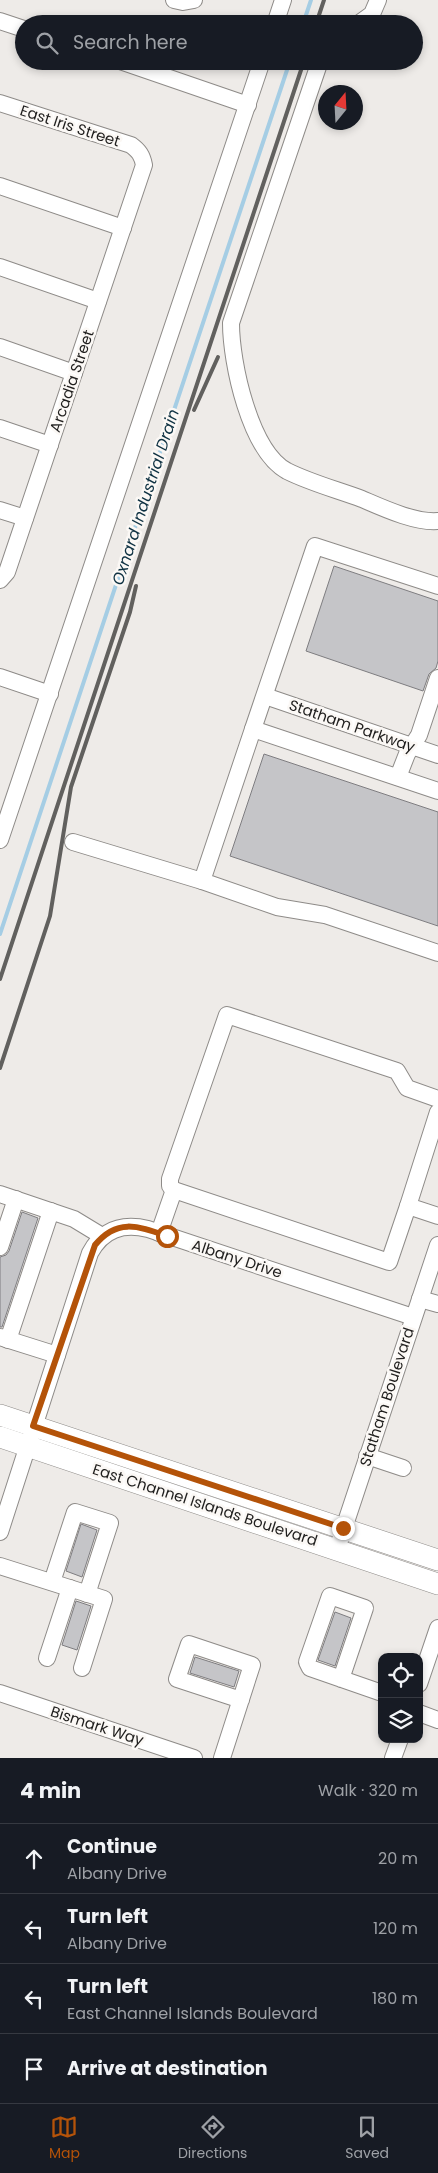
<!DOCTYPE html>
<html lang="en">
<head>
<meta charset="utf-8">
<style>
	:root { --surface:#171b24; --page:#20242c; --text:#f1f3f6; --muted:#9ea1a6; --line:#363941; --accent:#b45309 }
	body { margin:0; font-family:Poppins,sans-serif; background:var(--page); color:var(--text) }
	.controls { position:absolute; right:15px; bottom:15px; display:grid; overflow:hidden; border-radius:10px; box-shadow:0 2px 8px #0003 }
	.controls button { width:45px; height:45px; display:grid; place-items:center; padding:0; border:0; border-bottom:1px solid var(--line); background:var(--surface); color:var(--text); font:25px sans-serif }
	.compass { position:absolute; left:318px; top:85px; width:45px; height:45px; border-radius:50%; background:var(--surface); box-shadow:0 2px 8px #0003; rotate:18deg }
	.stop { position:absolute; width:15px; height:15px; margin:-11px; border:4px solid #b45309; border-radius:50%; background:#fff }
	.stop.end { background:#b45309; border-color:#fff; box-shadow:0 1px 5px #0008 }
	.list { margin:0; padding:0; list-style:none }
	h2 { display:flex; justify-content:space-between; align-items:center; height:65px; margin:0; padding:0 20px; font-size:21px }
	h2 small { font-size:16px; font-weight:400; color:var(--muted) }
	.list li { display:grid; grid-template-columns:32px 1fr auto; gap:15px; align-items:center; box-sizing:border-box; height:70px; padding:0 20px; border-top:1px solid var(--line) }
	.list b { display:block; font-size:19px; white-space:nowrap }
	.list p { margin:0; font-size:16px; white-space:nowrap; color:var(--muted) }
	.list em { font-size:16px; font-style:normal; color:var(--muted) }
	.icon { flex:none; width:28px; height:28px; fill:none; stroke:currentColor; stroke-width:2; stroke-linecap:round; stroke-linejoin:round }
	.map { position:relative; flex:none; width:438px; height:1758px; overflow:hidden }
	.search { position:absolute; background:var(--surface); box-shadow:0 2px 8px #0003; left:15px; right:15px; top:15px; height:55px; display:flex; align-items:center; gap:12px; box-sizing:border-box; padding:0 18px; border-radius:28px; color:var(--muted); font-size:19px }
	.sheet { height:345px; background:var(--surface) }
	nav { display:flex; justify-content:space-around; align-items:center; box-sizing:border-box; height:70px; border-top:1px solid var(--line); background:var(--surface); font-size:14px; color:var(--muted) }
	nav a { display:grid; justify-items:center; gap:2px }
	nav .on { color:var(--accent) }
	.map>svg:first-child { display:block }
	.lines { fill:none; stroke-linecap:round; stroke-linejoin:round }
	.stream { stroke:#a5cde4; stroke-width:4 }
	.building { fill:#c5c5c8; stroke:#7e7d80 }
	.minor-casing { stroke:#8e8b88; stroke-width:18 }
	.major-casing { stroke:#8e8b88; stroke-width:22 }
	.minor { stroke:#fff; stroke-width:16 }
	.major { stroke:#fff; stroke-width:21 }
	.rail { stroke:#61605e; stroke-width:4 }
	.route { stroke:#b45309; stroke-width:6 }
	.labels { text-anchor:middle; stroke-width:5; stroke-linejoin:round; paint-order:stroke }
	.street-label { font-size:15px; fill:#1f1e1d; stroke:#fbf8f5 }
	.water-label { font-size:16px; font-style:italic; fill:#0e3142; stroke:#fbf8f5 }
</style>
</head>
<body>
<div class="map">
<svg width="438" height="1758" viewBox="0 0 438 1758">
	<rect width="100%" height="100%" fill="#eeebe8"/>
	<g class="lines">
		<g class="stream">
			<path d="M303,24L311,0"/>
			<path d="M0,934L290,61"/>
		</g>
	</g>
	<g class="building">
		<path d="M334,566L438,601V661L436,668L429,674L423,691L306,651Z"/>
		<path d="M264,754L438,812V926L230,856Z"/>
		<path d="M22,1212L38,1218L2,1327H0V1257L6,1255L9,1251Z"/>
		<path d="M81,1524L97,1530L82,1577L66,1571Z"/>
		<path d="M76,1601L91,1606L77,1650L62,1645Z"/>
		<path d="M335,1612L351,1618L335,1666L318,1660Z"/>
		<path d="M195,1657L239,1671L234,1687L190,1673Z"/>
	</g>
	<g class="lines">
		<g class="minor-casing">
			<g id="minor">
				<path d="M174,0L183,2L194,0"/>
				<path d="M0,21L24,29"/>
				<path d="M275,24L283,0"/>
				<path d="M358,24L372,14L378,0"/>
				<path d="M120,61L248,105"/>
				<path d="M320,61L231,323C231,363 250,451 287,471C311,483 338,490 362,499C383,508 415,523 438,521"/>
				<path d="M0,103L131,145C139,151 142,155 144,165L7,572L0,580"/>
				<path d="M0,186L123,228"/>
				<path d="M0,267L98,301"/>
				<path d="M0,347L74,373"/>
				<path d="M0,428L50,445"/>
				<path d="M0,510L25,518"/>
				<path d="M0,677L50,694"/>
				<path d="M265,696L438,755"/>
				<path d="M253,729L315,546L438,586"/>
				<path d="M398,777L407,754L419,735L438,678"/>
				<path d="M438,791L253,729L202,881L277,907L325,915L438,953"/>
				<path d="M0,840L262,61"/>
				<path d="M73,842L202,881"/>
				<path d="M438,1112L408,1206L438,1216"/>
				<path d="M0,1194L74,1219L102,1236"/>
				<path d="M408,1206L389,1262L174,1190L170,1186V1179L227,1015L397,1071L407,1088L438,1099"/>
				<path d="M159,1233L174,1190"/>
				<path d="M0,1247L16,1199"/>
				<path d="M420,1299L438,1304"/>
				<path d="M0,1337L57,1355"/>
				<path d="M8,1340L51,1211"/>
				<path d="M367,1456L403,1468"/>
				<path d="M0,1532L90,1253C103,1229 123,1223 148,1229L413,1317"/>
				<path d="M337,1549L438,1245"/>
				<path d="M0,1566L104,1599L82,1668"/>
				<path d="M52,1582L75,1512L110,1523L87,1594"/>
				<path d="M47,1658L70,1588"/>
				<path d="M341,1679L365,1608L330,1596L307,1662L310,1668L382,1693"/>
				<path d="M419,1684L438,1628"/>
				<path d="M0,1693L194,1758"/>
				<path d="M419,1713L438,1720"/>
				<path d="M222,1758L252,1665L189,1644L177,1679L241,1700"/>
				<path d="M393,1758L400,1739"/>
			</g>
		</g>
		<g class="major-casing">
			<g id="major">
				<path d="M0,1415L438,1560"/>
				<path d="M0,1437L438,1584"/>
			</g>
		</g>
		<use href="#minor" class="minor"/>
		<use href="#major" class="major"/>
		<g class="rail">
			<path d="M316,24L324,0"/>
			<path d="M194,410L218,357"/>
			<path d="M0,979L304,61"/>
			<path d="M0,1068L50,916L71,787L130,612L136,586"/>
		</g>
	</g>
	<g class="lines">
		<path class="route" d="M167,1236C138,1226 117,1218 95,1245L33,1426L343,1528"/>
	</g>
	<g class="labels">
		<g class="street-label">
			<text transform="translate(70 126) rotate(18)" y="5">East Iris Street</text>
			<text transform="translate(72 381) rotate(-71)" y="5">Arcadia Street</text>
			<text transform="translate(352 726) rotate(19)" y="5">Statham Parkway</text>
			<text transform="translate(237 1259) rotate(18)" y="5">Albany Drive</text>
			<text transform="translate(387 1397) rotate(-72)" y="5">Statham Boulevard</text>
			<text transform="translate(205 1505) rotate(18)" y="5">East Channel Islands Boulevard</text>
			<text transform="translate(97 1726) rotate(18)" y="5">Bismark Way</text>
		</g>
		<g class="water-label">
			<text transform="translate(145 497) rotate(-72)" y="6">Oxnard Industrial Drain</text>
		</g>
	</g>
</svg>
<div class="controls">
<button><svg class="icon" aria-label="locate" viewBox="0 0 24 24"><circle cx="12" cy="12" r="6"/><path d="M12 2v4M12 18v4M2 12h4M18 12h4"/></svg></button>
<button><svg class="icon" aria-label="layers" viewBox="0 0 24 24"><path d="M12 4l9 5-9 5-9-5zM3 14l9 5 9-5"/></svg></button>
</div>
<svg class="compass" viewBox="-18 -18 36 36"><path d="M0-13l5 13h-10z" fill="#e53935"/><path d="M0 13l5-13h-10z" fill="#9ea1a6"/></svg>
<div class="stop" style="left:167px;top:1236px"></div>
<div class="stop end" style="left:343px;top:1528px"></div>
<div class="search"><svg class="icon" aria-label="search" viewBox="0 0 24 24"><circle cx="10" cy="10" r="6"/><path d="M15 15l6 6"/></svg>Search here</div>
</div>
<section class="sheet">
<h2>4 min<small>Walk · 320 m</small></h2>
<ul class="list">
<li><svg class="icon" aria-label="ahead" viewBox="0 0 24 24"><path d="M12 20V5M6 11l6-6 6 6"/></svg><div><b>Continue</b><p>Albany Drive</p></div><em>20 m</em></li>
<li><svg class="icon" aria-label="left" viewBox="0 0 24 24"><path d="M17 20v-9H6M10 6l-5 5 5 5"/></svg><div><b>Turn left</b><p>Albany Drive</p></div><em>120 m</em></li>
<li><svg class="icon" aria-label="left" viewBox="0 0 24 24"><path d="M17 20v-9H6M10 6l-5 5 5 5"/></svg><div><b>Turn left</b><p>East Channel Islands Boulevard</p></div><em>180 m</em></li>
<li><svg class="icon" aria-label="arrive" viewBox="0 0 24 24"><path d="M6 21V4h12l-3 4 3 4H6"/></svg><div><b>Arrive at destination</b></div></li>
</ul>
</section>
<nav>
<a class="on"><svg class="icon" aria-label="map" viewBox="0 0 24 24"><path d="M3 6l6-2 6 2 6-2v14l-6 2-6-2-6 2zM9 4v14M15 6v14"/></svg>Map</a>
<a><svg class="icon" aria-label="directions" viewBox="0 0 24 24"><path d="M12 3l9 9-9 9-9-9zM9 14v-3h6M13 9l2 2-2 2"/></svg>Directions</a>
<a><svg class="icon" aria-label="saved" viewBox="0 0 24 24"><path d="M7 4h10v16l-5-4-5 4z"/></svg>Saved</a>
</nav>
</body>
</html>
